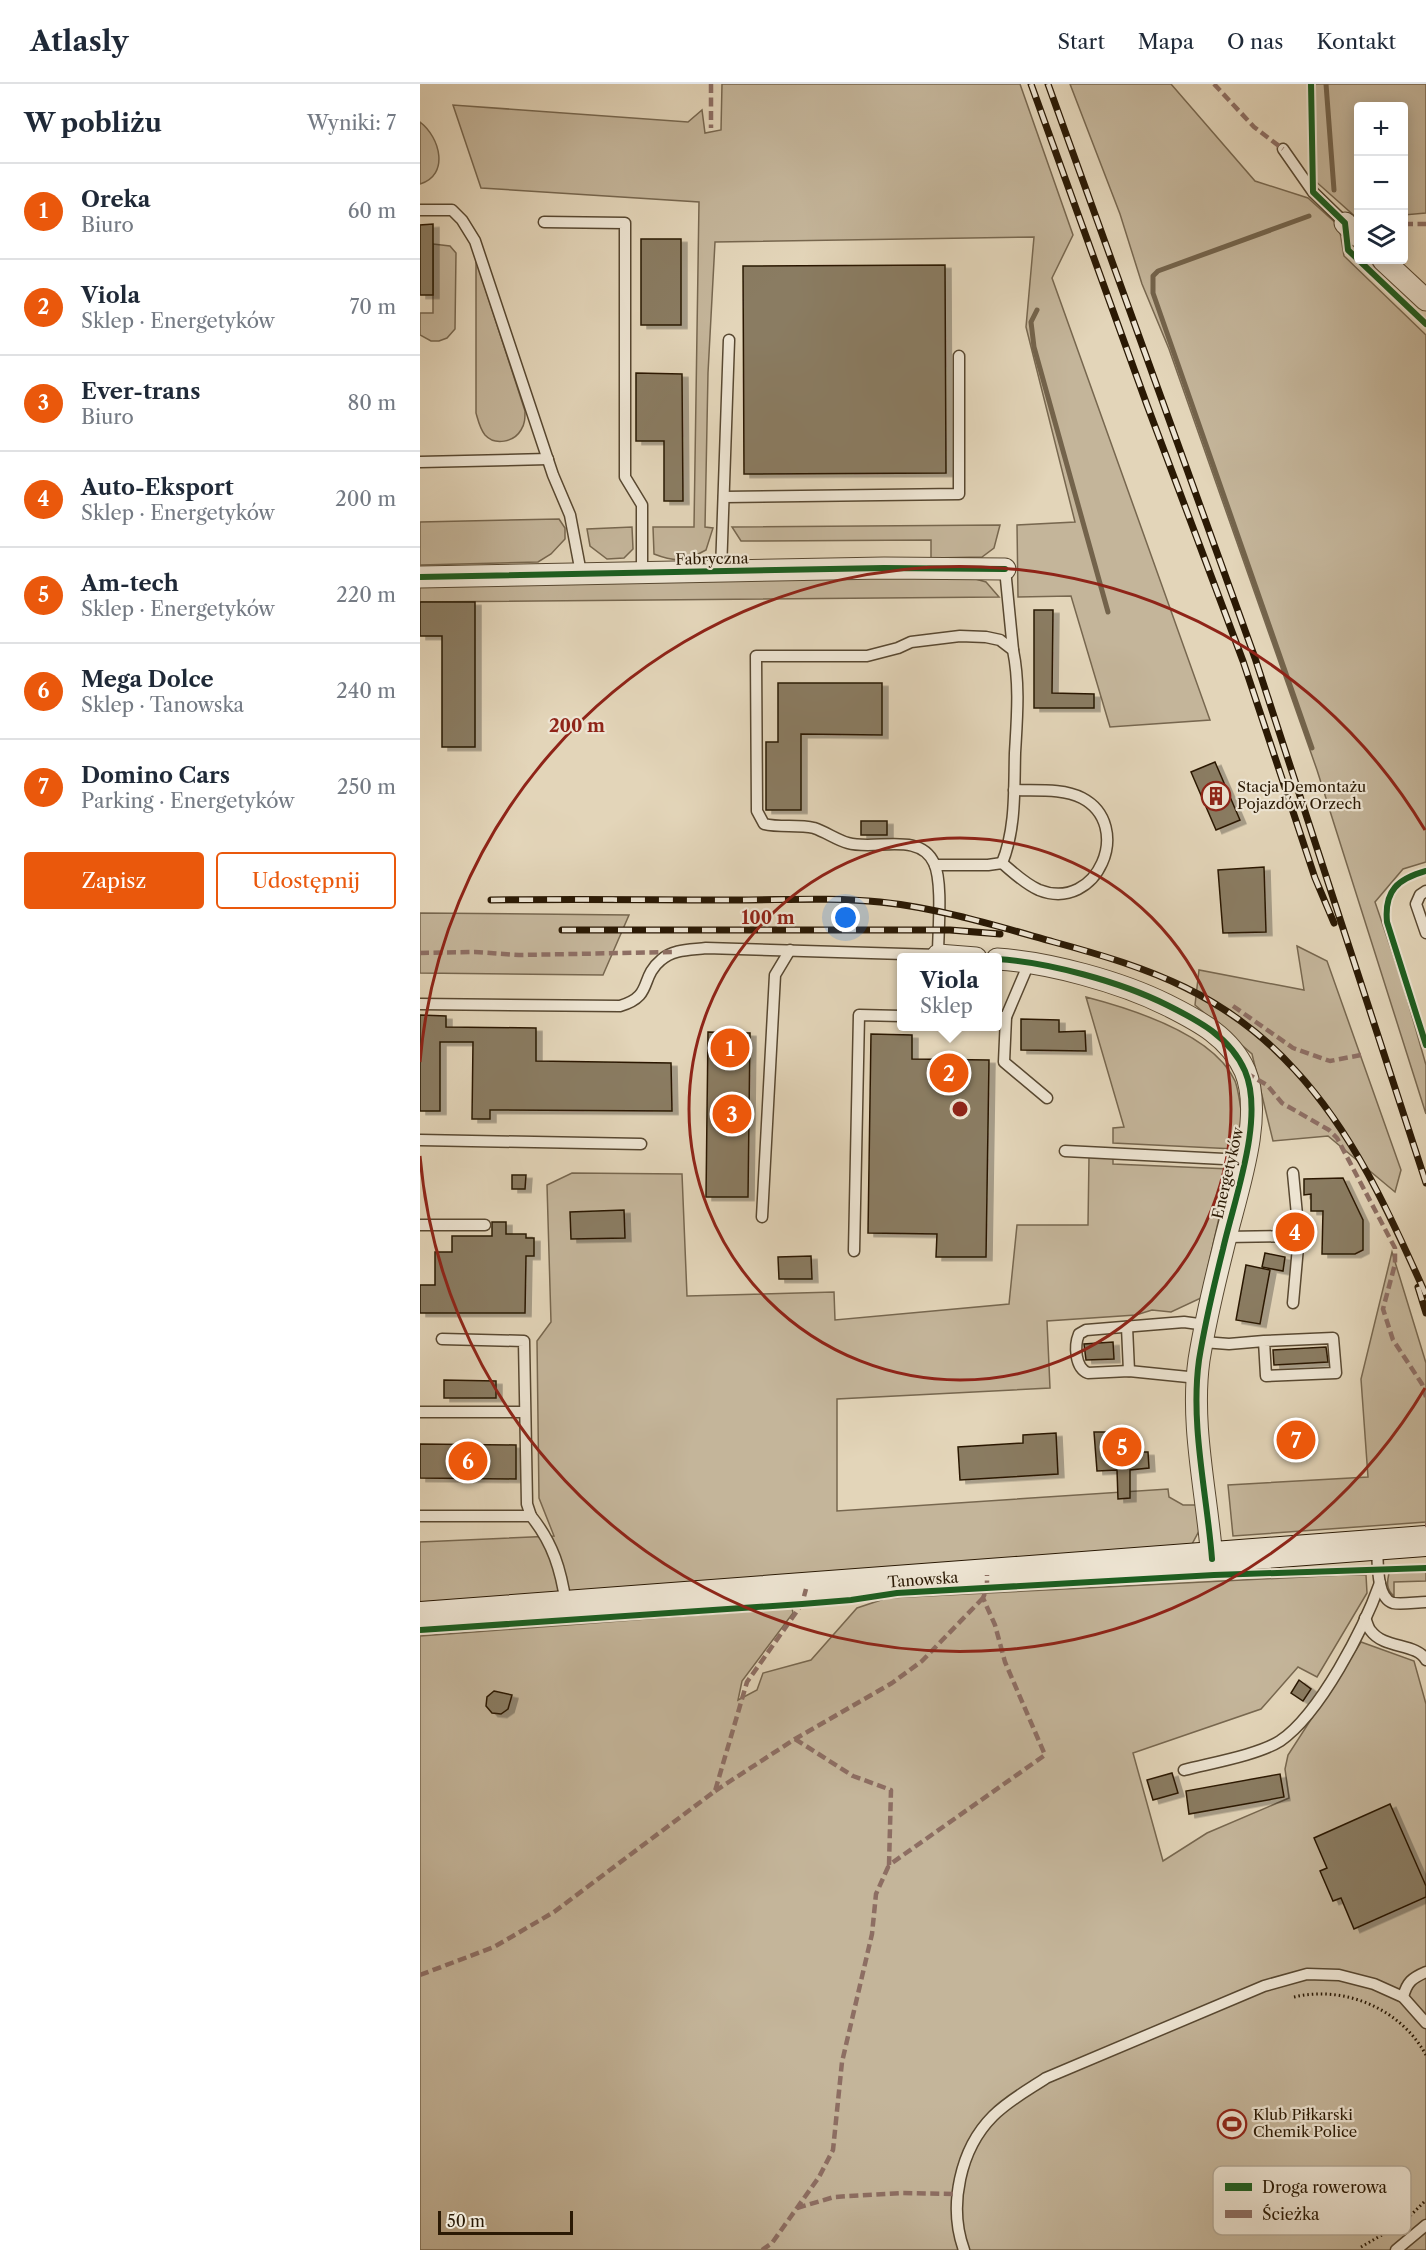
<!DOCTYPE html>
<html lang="pl">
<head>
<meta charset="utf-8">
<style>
	:root { --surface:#fff; --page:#f2f2f3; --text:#1f2937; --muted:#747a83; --line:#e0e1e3; --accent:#ea580c }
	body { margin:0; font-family:"Libre Caslon Text",serif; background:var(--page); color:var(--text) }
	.controls { position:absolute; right:18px; top:18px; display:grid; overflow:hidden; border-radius:6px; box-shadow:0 3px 15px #0003 }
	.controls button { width:54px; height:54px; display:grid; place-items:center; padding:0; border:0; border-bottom:2px solid var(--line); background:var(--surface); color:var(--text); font:30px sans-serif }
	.scale { position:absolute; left:18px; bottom:15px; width:135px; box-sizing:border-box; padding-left:6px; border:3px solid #2a1904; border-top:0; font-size:16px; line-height:21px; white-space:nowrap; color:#2a1904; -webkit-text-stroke:4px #ede4d2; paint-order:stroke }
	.you { position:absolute; left:426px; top:834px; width:21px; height:21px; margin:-15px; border:4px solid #fff; border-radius:50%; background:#1a73e8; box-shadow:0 0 0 9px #1a73e833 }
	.badge { display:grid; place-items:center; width:39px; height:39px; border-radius:50%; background:var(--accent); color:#fff; font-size:20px; font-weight:700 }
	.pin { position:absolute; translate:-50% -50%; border:3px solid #fff; box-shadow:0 2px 6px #0006 }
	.popup { position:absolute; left:477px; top:869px; width:105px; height:78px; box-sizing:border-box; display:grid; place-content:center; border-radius:6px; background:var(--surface); filter:drop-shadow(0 2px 4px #0005); font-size:20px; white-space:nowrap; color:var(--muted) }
	.popup b { font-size:22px; color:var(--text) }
	.popup::after { content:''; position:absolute; left:50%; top:100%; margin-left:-12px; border:12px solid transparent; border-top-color:var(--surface) }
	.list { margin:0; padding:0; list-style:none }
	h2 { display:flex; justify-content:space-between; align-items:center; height:78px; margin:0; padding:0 24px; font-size:26px }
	h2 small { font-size:20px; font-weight:400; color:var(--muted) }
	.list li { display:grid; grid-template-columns:39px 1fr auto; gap:18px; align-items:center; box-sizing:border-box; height:96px; padding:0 24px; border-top:2px solid var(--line) }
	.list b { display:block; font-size:22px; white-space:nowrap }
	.list p { margin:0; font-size:20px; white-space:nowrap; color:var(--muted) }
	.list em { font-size:20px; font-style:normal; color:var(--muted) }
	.actions { display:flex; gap:12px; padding:18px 24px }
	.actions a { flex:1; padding:14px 0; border:2px solid var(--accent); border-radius:6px; text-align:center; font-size:21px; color:var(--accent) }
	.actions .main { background:var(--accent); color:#fff }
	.icon { flex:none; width:33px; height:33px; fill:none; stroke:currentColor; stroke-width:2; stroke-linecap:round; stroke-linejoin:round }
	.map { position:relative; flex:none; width:1006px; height:2166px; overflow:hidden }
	header { display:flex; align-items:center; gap:36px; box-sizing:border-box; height:84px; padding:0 30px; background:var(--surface); border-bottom:2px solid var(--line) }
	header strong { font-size:28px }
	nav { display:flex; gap:33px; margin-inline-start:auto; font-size:21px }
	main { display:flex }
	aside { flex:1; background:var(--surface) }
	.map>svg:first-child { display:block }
	.green { fill:#c4b59a; stroke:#77674f; stroke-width:1.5 }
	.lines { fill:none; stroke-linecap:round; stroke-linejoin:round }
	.stream { stroke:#73634b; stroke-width:5 }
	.building { fill:#8a7b62; stroke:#2a1904; stroke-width:1.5; filter:url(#shadow) }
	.service-casing { stroke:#584831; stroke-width:13 }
	.minor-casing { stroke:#584831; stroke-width:23 }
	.secondary-casing { stroke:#2a1904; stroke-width:32 }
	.path { stroke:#2a1904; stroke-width:3; stroke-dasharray:1.5 3; stroke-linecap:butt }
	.service { stroke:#ede4d2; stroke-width:10 }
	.minor { stroke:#ede4d2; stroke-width:21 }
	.secondary { stroke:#ede4d2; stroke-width:30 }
	.rail-casing { stroke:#2a1904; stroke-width:7 }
	.rail { stroke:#ede4d2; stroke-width:4.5; stroke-dasharray:14; stroke-linecap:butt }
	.quiet { stroke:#8d6e63; stroke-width:4.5; stroke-dasharray:9 4.5; stroke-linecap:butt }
	.cycleway-casing { stroke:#ede4d2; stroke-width:10 }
	.cycleway { stroke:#1b5e20; stroke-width:6 }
	.ring { fill:none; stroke:#8f2418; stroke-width:3 }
	.labels { text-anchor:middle; stroke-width:4.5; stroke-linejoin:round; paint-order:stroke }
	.street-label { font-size:15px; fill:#2a1904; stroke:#ede4d2 }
	.poi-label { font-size:15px; fill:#2a1904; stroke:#ede4d2; text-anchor:start }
	.key { fill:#ede4d2; stroke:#b2a794; stroke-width:1.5 }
	.key-label { font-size:16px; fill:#2a1904 }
	.centre { fill:#8f2418; stroke:#ede4d2; stroke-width:3 }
	.ring-label { font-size:18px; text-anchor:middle; font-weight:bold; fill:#8f2418; stroke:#ede4d2; stroke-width:4.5; stroke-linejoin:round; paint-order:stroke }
</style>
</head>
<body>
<header>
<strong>Atlasly</strong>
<nav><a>Start</a><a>Mapa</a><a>O nas</a><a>Kontakt</a></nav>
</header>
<main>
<aside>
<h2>W pobliżu<small>Wyniki: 7</small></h2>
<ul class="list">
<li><span class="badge">1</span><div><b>Oreka</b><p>Biuro</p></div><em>60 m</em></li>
<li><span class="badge">2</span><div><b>Viola</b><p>Sklep · Energetyków</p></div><em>70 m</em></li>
<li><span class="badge">3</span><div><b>Ever-trans</b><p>Biuro</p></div><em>80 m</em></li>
<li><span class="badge">4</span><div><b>Auto-Eksport</b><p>Sklep · Energetyków</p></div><em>200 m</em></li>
<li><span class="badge">5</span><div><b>Am-tech</b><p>Sklep · Energetyków</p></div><em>220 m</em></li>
<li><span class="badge">6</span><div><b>Mega Dolce</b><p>Sklep · Tanowska</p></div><em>240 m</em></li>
<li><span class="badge">7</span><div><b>Domino Cars</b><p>Parking · Energetyków</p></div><em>250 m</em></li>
</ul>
<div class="actions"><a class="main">Zapisz</a><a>Udostępnij</a></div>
</aside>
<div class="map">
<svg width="1006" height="2166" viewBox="0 0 1006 2166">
	<defs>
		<filter id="shadow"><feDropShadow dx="6" dy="3.5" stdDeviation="0" flood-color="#0004"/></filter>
	</defs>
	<rect width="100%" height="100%" fill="#e3d5b9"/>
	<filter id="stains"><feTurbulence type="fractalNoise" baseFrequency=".00333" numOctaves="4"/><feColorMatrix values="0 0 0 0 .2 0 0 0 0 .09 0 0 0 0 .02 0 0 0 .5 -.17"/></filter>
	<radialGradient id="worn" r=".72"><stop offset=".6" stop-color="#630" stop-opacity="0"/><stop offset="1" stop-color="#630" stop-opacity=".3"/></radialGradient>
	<g class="green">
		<path d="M302,0H600L653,151L632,194L790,636L690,643L651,512L598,513L597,441L655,438L606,243L614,153L295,158L288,289L285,443L293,444L286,466C266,477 257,479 234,470L233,443H274L279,118L61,104L33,21L268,38L282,26L285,49L301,46Z"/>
		<path d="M650,0H751L835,97L888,114L919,142L924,172L1006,251V778L983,785L955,818L982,897L1006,981V1030L897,686L749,265L722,200L700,130Z"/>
		<path d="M895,0H1006V129L984,131V22H938V135L893,95Z"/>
		<path d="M0,38C20,53 30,91 0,100Z"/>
		<path d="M13,160L30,162L36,169L35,245L27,254L19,257H11L0,251V229H13Z"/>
		<path d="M56,176L105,327C105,334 105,340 101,346C94,358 75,362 65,351C60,345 58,336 56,329Z"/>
		<path d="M139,435L145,444V455L131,470L118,478L0,481V438Z"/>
		<path d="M580,441L574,464L562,473L511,474V456L321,457L312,443Z"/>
		<path d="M212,443L213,465L204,474L187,475L170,462L167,445Z"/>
		<path d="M545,492L566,498L579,513L0,518V501Z"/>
		<path d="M0,829L209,831L183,891L0,889Z"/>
		<path d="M877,862L907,877L981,1086L975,1108L908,1052L853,1057L832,970L775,921L779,886L884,906Z"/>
		<path d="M666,913C712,925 794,951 815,997C818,1004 822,1030 822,1038C821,1046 817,1056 815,1065L693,1059V1044L704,1043Z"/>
		<path d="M669,1073L693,1074V1080L810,1085L781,1214L751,1228L732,1226L716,1231L627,1237L630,1304L417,1315V1427L748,1405L749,1413L763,1421H778L780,1445L772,1460L0,1522V1458L134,1452L119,1414L117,1257L131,1238L127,1101L152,1089L262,1090L267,1212L414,1208L415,1236L589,1220L597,1141H668Z"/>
		<path d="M972,1168L1006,1279V1438L813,1452L808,1401L948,1393L941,1295Z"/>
		<path d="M1006,1488V1497L974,1498V1512C966,1506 967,1498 969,1489Z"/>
		<path d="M923,1491H946L947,1509L897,1593L878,1583L841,1625L713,1669L743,1777L787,1749L869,1714L865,1685L868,1671L941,1558L994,1577L1006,1620V2166H0V1552L372,1524L373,1529L322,1597L318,1616L337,1606L343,1589L391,1576L437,1524L467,1514Z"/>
	</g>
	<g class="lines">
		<g class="stream">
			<path d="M906,0L914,106"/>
			<path d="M889,132L738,187L733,192V209L892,664"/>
			<path d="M617,226L611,238L614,263L688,528"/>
		</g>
	</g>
	<g class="building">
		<path d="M13,140V211H0V141Z"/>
		<rect x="221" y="155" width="40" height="86"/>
		<path d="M525,181L526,389L324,390L323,182Z"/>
		<path d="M216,289L262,290L263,417H244V357H216Z"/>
		<path d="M0,518H55V663H22V552H0Z"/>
		<path d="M614,526H633L632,609L674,610V624H614Z"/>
		<path d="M358,599H462V651L381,650V726H346V658H358Z"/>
		<path d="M795,678L820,736L796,746L771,688Z"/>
		<rect x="441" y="737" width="26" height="14"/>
		<path d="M844,783L846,848L803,849L798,786Z"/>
		<path d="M0,931L26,932V943L116,944V977L251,979L252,1027L70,1026V1035H52L53,958H20V1027H0Z"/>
		<path d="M601,935L639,936V948L665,947L666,967L601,966Z"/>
		<path d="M288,948L330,949L328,1113H286Z"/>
		<path d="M451,950L492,951V975L569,976L566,1173H516L517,1150L448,1149Z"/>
		<path d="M92,1091H106L105,1105H92Z"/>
		<path d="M923,1094L943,1136V1166L935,1170H902L903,1127H891V1110L884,1111V1095Z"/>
		<path d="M204,1126L205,1154L151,1155L150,1128Z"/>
		<path d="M72,1138H86V1150H106V1154H114V1172H106L105,1229H0V1201H15V1168H32V1152H72Z"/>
		<path d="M845,1169L865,1173L863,1187L842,1183Z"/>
		<path d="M391,1172L392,1195H359L358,1173Z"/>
		<path d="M826,1181L850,1186L840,1240L816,1236Z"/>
		<path d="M693,1258L694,1275L666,1276L664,1260Z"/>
		<path d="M906,1263L908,1278L854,1281L853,1266Z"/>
		<path d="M24,1296L76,1297V1314H24Z"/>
		<path d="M674,1348H688V1353L714,1351L715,1368H728L729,1384L710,1386V1414L698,1415L697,1386L677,1387Z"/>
		<path d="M636,1349L638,1390L540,1396L538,1363L603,1359V1351Z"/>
		<path d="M0,1360L96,1361V1395L0,1394Z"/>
		<path d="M879,1596L891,1605L883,1617L871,1609Z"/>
		<path d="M74,1607L92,1611L88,1625L81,1630L72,1629L66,1622L67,1613Z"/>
		<path d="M752,1689L758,1709L733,1716L727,1696Z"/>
		<path d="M860,1690L864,1713L769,1730L766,1707Z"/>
		<path d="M970,1720L1006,1802V1813L934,1845L921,1814L913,1817L900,1787L907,1784L894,1754Z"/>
	</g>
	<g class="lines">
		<g class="service-casing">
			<g id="service">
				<path d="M863,65L893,108L925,139"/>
				<path d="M0,126H32L42,136L55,157L133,391L150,431L161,489"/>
				<path d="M124,138L205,139V393L222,421V488"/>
				<path d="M0,378L128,375"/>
				<path d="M304,413L539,410V272"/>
				<path d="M585,485L593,566"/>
				<path d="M301,487L309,256"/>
				<path d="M515,781H568L582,779C594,789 605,800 619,806C678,829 714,741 662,714C642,704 616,707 594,706"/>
				<path d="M1006,807L1000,811L996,820L1006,849"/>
				<path d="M0,920L200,922C234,912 219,894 241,876C253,865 271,866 286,864L518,871C518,848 523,798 514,779C499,747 455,767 428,759C417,756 406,748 394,744C378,740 360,744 344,740L337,727L336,572H447L478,564L491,558L540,552L566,553L580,556L593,566C600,600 597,634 595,669C594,705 596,745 582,779"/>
				<path d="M577,933H586L609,879"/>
				<path d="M586,933L584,978L627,1014"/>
				<path d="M0,1056L221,1060"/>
				<path d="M645,1067L824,1076"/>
				<path d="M342,1133L355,891L370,866"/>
				<path d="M0,1141H65"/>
				<path d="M805,1153L879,1152"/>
				<path d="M434,1167L439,931L481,932"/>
				<path d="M873,1219L879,1152L873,1089"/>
				<path d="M707,1243L709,1287"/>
				<path d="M22,1255L104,1257L107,1420L111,1432"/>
				<path d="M783,1258L809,1260L844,1257L846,1292L916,1289L913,1254L844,1257"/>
				<path d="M778,1294L709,1287L668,1289C655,1284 654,1262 659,1250L666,1246L764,1238L786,1241"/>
				<path d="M0,1328H104"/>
				<path d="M0,1432H111C133,1459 141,1486 146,1520"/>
				<path d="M957,1463C958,1477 956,1514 973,1519C982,1521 996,1518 1006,1518"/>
				<path d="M945,1534C947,1538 948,1544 951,1547C964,1565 997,1559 1006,1576"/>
				<path d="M764,1686C791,1679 838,1671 860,1657C900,1630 944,1544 960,1499"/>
				<path d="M983,1913C987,1898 992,1894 1006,1888"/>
				<path d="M544,2166C528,2122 540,2065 573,2032C589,2016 608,2006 626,1994L844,1902L887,1890L919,1891L954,1900L983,1913L1006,1939"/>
				<path d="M976,2166L1006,2141"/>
			</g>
		</g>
		<g class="minor-casing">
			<g id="minor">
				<path d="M925,139L938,152"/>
				<path d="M963,176L1006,216"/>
				<path d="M0,493L464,484L585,485"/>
				<path d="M518,871L556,874"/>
				<path d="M577,875C628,878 701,898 747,921C779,937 810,953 825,987C845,1034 814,1116 803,1165C794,1201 785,1239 779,1276C770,1341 787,1410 792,1475"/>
			</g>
		</g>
		<g class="secondary-casing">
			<path id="secondary" d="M0,1533L1006,1457"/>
		</g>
		<g class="path">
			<path d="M874,1913C925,1901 981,1925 1006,1971"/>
			<path d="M941,2163L984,2138L1006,2116"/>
		</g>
		<use href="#service" class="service"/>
		<use href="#minor" class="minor"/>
		<use href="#secondary" class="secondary"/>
		<g class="rail-casing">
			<g id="rail">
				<path d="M611,0L727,321L823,577L895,794L914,839"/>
				<path d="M628,0L835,574L1006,1099"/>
				<path d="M71,816C153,815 234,816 316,816C364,816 413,813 460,818C519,824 577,842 634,858C730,884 806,910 875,986C935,1051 970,1131 1006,1211"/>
				<path d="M142,846H530L580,850"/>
				<path d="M998,1203L1006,1229"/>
			</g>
		</g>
		<use href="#rail" class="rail"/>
		<g class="quiet">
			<path d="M291,0V44"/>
			<path d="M794,0L834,43L863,65"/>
			<path d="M984,140H1006"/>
			<path d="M0,869L55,868L99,871L256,868"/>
			<path d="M813,922L873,964L910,977L941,971"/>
			<path d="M826,989L847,1001L862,1019L909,1046L917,1054L975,1164V1180L963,1225L973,1256L1002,1300L1006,1313"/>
			<path d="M1005,1441H1006"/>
			<path d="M375,1655L433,1692L471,1706L469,1781L625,1671L585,1578L575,1541L563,1514L567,1504V1491"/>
			<path d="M295,1707L375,1655L472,1599L502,1577L563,1514"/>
			<path d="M0,1891L74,1863L134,1828L295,1707L327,1598L382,1520L386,1505"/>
			<path d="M377,2124L414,2113L481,2109L537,2110"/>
			<path d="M342,2166L352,2159L399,2093L413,2066L422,1978L452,1850L456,1810L469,1781"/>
		</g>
		<g class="cycleway-casing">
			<g id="cycleway">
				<path d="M891,0L893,108L925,139L928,166L1006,240"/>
				<path d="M0,493L464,484L585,485"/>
				<path d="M1006,787C978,795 964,806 967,838L1006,961"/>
				<path d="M577,875C628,878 701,898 747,921C779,937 810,953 825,987C845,1034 814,1116 803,1165C794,1201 785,1239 779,1276C770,1341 787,1410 792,1475"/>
				<path d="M0,1546L382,1520L431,1516L477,1509L794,1491L1006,1484"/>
			</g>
		</g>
		<use href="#cycleway" class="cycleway"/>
	</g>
	<g class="ring">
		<circle cx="540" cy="1025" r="271"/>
		<path d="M1005 1304A542 542 0 0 1 0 1072M0 978A542 542 0 0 1 1005 746"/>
	</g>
	<defs>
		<g id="building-ring" transform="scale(1.5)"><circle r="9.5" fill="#ede4d2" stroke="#8f2418" stroke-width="1.5"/><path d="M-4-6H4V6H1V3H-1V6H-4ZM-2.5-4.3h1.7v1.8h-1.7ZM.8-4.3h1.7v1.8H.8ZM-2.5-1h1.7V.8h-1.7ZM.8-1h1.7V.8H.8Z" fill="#8f2418"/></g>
		<g id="stadium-ring" transform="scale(1.5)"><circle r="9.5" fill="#ede4d2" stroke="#8f2418" stroke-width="1.5"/><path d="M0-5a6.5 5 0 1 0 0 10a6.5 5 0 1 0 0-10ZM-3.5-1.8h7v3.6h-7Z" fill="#8f2418"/></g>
	</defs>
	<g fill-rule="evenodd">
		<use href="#building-ring" x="796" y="712"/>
		<use href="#stadium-ring" x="812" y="2040"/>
	</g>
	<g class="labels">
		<g class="street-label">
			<text transform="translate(292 475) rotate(-1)" y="5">Fabryczna</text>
			<text transform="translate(808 1089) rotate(-77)" y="5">Energetyków</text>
			<text transform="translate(503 1496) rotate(-4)" y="5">Tanowska</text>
		</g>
		<g class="poi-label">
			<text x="817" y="708">Stacja Demontażu<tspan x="817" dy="17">Pojazdów Orzech</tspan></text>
			<text x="833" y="2036">Klub Piłkarski<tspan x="833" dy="17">Chemik Police</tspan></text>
		</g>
	</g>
	<rect x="793" y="2082" width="198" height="69" rx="9" class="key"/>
	<rect x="805" y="2099" width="27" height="8" fill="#1b5e20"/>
	<rect x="805" y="2126" width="27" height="8" fill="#8d6e63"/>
	<g class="key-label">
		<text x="842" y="2109">Droga rowerowa</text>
		<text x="842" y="2136">Ścieżka</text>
	</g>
	<circle cx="540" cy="1025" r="9" class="centre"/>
	<g class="ring-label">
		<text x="157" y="648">200 m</text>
		<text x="348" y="840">100 m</text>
	</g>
	<rect width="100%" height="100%" filter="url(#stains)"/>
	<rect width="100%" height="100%" fill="url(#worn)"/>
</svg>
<div class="controls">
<button>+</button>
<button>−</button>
<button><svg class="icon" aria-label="layers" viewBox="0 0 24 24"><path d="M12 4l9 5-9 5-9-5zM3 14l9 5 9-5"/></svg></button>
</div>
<div class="scale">50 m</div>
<div class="you"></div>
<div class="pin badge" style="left:310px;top:964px">1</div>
<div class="pin badge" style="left:529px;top:989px">2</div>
<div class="popup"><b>Viola</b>Sklep</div>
<div class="pin badge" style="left:312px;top:1030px">3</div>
<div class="pin badge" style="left:875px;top:1148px">4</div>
<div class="pin badge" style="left:702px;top:1363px">5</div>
<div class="pin badge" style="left:48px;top:1377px">6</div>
<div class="pin badge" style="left:876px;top:1356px">7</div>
</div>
</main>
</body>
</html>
